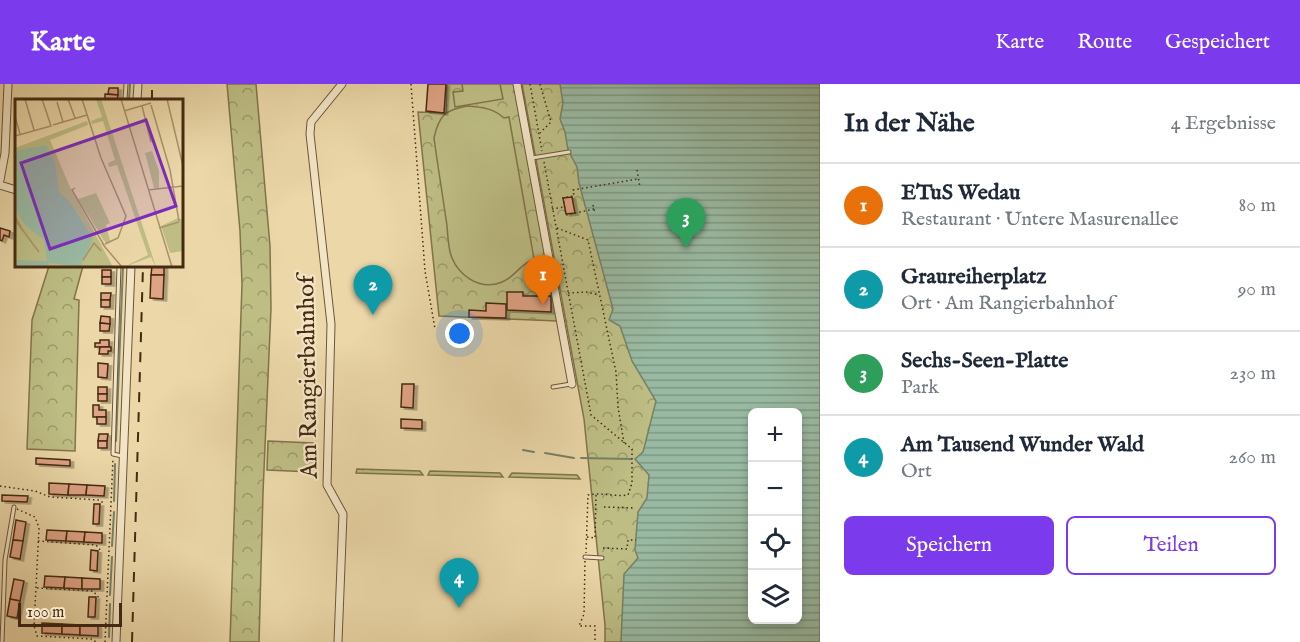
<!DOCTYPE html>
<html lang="de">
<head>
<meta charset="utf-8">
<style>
	:root { --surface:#fff; --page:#f2f2f3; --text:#1f2937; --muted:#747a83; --line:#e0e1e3; --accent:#7c3aed }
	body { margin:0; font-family:"IM FELL English",serif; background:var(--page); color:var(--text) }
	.controls { position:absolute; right:18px; bottom:18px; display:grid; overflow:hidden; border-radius:9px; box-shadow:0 3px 9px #0003 }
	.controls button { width:54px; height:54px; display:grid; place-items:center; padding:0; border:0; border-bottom:2px solid var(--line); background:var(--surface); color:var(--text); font:30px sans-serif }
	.scale { position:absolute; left:18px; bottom:15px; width:104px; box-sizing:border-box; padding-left:6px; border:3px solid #452a11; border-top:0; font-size:16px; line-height:21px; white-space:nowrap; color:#452a11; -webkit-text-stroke:4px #f2e5c6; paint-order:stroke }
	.you { position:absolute; left:460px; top:250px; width:21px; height:21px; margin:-15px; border:4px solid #fff; border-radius:50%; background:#1a73e8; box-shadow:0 0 0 9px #1a73e833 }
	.badge { display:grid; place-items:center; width:39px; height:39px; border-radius:50%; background:var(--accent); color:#fff; font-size:20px; font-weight:700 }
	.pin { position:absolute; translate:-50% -50px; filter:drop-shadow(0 2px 3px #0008) }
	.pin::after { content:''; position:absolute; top:32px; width:21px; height:18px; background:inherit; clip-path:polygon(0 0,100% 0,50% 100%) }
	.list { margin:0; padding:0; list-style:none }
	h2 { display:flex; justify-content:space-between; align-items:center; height:78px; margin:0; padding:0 24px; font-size:26px }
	h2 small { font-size:20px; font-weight:400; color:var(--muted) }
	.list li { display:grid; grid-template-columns:39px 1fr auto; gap:18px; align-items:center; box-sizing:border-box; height:84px; padding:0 24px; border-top:2px solid var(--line) }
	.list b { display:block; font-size:22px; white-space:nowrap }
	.list p { margin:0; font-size:20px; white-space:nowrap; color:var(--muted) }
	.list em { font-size:20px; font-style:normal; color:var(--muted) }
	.actions { display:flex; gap:12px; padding:18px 24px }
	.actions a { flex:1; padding:14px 0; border:2px solid var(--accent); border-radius:9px; text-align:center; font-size:21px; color:var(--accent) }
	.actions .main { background:var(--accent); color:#fff }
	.icon { flex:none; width:33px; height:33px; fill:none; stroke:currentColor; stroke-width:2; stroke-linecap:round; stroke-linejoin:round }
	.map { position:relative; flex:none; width:820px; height:558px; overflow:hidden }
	header { display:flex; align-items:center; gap:36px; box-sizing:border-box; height:84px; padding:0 30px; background:var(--accent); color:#fff }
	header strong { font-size:28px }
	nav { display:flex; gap:33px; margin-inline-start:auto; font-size:21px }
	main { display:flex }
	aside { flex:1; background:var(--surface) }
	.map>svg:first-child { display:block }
	.park { fill:url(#park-crowns); stroke:#81744a; stroke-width:1.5; fill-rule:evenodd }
	.pitch { fill:#bdbd84; stroke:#81744a; stroke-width:1.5 }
	.water { fill:url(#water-rules); stroke:#778068; stroke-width:1.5; fill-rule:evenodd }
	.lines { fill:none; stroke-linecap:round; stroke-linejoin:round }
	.stream { stroke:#778068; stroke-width:2 }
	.building { fill:#dfa385; stroke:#452a11; stroke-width:1.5; filter:url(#shadow) }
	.service-casing { stroke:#6e5537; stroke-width:5 }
	.minor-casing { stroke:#6e5537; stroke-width:9 }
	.path { stroke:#452a11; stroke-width:1.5; stroke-dasharray:1.5 3; stroke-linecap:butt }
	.service { stroke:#f2e5c6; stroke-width:3 }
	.minor { stroke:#f2e5c6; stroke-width:7 }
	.rail { stroke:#452a11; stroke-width:2; stroke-dasharray:10 10; stroke-linecap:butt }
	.labels { text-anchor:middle; stroke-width:4.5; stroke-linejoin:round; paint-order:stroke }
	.street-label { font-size:24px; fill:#452a11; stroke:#f2e5c6 }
	.inset-road { fill:none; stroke:#a9926c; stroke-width:1.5 }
	.view { fill:#7b2cbf; fill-opacity:0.15; stroke:#7b2cbf; stroke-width:3 }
	.inset-edge { fill:none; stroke:#452a11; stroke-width:3 }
</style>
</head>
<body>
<header>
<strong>Karte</strong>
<nav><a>Karte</a><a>Route</a><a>Gespeichert</a></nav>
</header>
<main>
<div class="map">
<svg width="820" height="558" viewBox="0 0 820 558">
	<defs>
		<pattern id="park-crowns" width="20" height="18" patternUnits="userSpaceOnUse" patternTransform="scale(1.5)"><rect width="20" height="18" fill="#bdbd84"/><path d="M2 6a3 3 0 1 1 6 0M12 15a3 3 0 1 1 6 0" fill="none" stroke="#9b9a6b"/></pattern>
		<pattern id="water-rules" width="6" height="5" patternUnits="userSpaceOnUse" patternTransform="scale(1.5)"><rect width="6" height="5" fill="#99baa2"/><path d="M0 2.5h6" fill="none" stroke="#7f9783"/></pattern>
		<filter id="shadow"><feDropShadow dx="3.5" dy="2" stdDeviation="0" flood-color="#0004"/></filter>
	</defs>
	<rect width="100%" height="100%" fill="#ebd7a8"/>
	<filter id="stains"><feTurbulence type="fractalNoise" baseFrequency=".00333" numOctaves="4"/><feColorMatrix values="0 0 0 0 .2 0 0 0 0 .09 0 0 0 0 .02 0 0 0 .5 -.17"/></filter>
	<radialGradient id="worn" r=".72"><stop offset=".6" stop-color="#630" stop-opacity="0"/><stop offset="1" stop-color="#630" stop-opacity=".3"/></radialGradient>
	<g class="park">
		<path d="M227,0H256L270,162L271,224L263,409L259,558H230L242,200L240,147Z"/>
		<path d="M447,0H514L557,237L439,232L418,28L446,29Z"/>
		<path d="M522,0H820V558H605V541L584,335ZM752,328H798V536H752Z"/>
		<path d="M49,182H83L74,215L79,216L75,367L27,365L32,236Z"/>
		<path d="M268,357L313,359L312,388L267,386Z"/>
		<path d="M357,385L420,387L423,391L356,389Z"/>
		<path d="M430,387L500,389L503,393L428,391Z"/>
		<path d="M512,389L577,391L580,395L509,393Z"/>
	</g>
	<g class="pitch">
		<path d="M462,0H500L503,15L455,23L453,8L463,7Z"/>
		<path d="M467,22C481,23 493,24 504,34L509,33L534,175C519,180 513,197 496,200C477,204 459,191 452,174C448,165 448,152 447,142C443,113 438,84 434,54C439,32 444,26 467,22Z"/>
	</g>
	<path class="water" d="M560,0H820V558H621L624,490L638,474L635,466L638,428L647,414L649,391L635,375L643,368L656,317L632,277L620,242L609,236L613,225L579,99L577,83L568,66L565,48L560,35L563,19ZM752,328H798V536H752Z"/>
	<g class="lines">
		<g class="stream">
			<path d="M129,16L130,0"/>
			<path d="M116,357L123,182"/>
			<path d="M523,366L534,368"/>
			<path d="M545,369L574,374"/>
			<path d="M581,374L631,375"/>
			<path d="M114,417L115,380"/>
			<path d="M112,462L114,428"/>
			<path d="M110,511L112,473"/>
			<path d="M109,553L110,520"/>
		</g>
	</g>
	<g class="building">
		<path d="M428,0H446L444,29L426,27Z"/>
		<path d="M109,4H118V11L108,10Z"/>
		<path d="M105,10L118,11L117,16H105Z"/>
		<path d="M572,113L575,129L566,130L563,114Z"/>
		<path d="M0,144L10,147L9,153L4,151L2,157L0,156Z"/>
		<path d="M152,182H164V191H151Z"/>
		<rect x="102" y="186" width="9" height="7"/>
		<path d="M151,191H164L163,215L150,214Z"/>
		<rect x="102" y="193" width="9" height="7"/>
		<path d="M507,208H523V212H551V228L507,226Z"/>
		<path d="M101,209H111L110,216H101Z"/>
		<rect x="101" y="216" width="9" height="7"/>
		<path d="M486,219L506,220V234L469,233V226L486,227Z"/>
		<path d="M101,232L110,233V240L100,239Z"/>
		<path d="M100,239L110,240L109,247H100Z"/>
		<path d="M100,256H109V263H95V259H100Z"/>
		<path d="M100,263H111V267H108V270H99Z"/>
		<path d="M98,279L108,280L107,294L98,293Z"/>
		<path d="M402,300H414L413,324L401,323Z"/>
		<rect x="98" y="303" width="9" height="7"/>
		<rect x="98" y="310" width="9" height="7"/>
		<path d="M93,321H99V326H106V333H93Z"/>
		<rect x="97" y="333" width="9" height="7"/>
		<path d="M401,335L422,336V345L401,344Z"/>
		<path d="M99,350H108L107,357H98Z"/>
		<rect x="98" y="357" width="9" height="7"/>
		<path d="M36,374L70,376V382L36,380Z"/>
		<path d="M49,399L69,400L68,411L49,410Z"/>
		<path d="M69,400L87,401L86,411H68Z"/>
		<path d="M87,401L105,402L104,412L86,411Z"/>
		<path d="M2,411L28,412L27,418L2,417Z"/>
		<path d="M94,420H100L99,440H93Z"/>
		<path d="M16,436L26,438L23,457L13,456Z"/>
		<path d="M47,446L67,447L66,457L46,456Z"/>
		<path d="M67,447L85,448L84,458L66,457Z"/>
		<path d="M85,448L102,449V459L84,458Z"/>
		<path d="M13,456L23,457L20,475L10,473Z"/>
		<path d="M91,466L98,467L97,487L90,486Z"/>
		<path d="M45,492L65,493L64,504L44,503Z"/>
		<path d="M65,493L82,494V505L64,504Z"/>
		<path d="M82,494L100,495V505H82Z"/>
		<path d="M14,495L24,497L20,517L10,515Z"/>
		<path d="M89,513H96L95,533H88Z"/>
		<path d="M10,515L20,517L17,534L7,532Z"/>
		<path d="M42,539L62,540V550L42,549Z"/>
		<path d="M62,540L80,541V551L62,550Z"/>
		<path d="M80,541L98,542V552L80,551Z"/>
	</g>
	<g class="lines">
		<g class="service-casing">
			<g id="service">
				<path d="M125,16L126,0"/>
				<path d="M532,74L569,68"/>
				<path d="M119,182L113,370L122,372"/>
				<path d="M553,303L571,300"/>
				<path d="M585,473L602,474"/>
				<path d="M2,558L5,476L14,423"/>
			</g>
		</g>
		<g class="minor-casing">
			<g id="minor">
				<path d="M517,0L572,300"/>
				<path d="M137,16L138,0"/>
				<path d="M0,96L5,69L8,0"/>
				<path d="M0,101L16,106"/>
				<path d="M116,558L131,182"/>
				<path d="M338,558L343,430L327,401L331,240L310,50L311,38L342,0"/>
			</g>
		</g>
		<g class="path">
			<path d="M411,0L425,187L435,245"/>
			<path d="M530,0L542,67"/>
			<path d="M540,0L551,38L540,49"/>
			<path d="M544,78L591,331L632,365V399L628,411C614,413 601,408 588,411L586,469"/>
			<path d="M637,86L640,103"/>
			<path d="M593,121L595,129"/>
			<path d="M552,125L564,123"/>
			<path d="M594,125L566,131L563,114L574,112L573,106L638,95"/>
			<path d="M557,144L588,156L616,288L618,323L624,359"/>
			<path d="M568,209L586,208L599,211"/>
			<path d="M0,402L35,407L50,413L99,416L105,420"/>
			<path d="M604,423L635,424"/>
			<path d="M17,425L35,433L39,444L34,542L37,552L92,555L96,558"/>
			<path d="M587,453L595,454L596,410"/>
			<path d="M38,457L96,461L102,468"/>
			<path d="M603,464L627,465L628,456H636"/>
			<path d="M585,477L584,530L579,542H595V558"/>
			<path d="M37,504L93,507L100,515"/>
			<path d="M105,558L113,374"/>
		</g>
		<use href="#service" class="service"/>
		<use href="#minor" class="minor"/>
		<g class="rail">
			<path d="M152,16V0"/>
			<path d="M132,558L143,182"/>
		</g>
	</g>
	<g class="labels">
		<g class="street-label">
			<text transform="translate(307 293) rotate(-91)" y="8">Am Rangierbahnhof</text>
		</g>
	</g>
	<g transform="translate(15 15)">
		<rect width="168" height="168" fill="#ebd7a8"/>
		<path d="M81,0H86L141,168L136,158L109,168L133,156L102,66L94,68L93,64L100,61L88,22L77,25L76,22L87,18ZM72,22L73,26L35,41L54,86L98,168H0V49ZM137,52L144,72V90L139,89L130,54ZM81,94L95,124L91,126L95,142L91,144L63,100ZM163,119L168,121V152L155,154L146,127Z" fill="#bdbd84"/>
		<path d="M75,102L83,104L92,121L90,130L94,139L89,142L83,131L86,129H81L70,108ZM164,129L168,148L158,151L152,132Z" fill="#bdbd84"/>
		<path d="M31,46L40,64L44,93L55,103L78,140L65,168L35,164L32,168H0V161L32,162L29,141L10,126L0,111V52Z" fill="#99baa2"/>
		<path class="inset-road" d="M10,0L19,31M53,0L60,19M67,0L86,59L111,117L103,139L90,145M106,0L157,168M152,0L168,67M136,6L155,71L164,122M127,7L136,43M109,12L136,4M0,17L5,35M48,23L72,16M38,26L48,23L42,3M0,37L36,27L27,0M60,89L57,91L90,148L87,144M133,91L168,87M0,117L9,133M0,121L24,153M144,129L164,123M90,148L107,168M68,161L79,144L86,152"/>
		<path class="view" d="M131,21L161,107L35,150L6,64Z"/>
		<rect width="168" height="168" class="inset-edge"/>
	</g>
	<rect width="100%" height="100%" filter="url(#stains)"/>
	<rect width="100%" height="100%" fill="url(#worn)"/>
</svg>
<div class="controls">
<button>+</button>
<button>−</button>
<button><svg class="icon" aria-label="locate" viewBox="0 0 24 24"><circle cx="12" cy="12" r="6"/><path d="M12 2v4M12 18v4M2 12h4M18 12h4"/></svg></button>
<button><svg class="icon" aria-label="layers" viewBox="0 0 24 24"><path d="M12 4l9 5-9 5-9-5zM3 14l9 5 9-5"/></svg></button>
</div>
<div class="scale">100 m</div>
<div class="you"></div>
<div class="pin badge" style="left:543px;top:221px;background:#e8710a">1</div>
<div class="pin badge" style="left:373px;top:231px;background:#0f9aa8">2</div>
<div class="pin badge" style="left:686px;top:164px;background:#2e9e5b">3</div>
<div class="pin badge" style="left:459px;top:524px;background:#0f9aa8">4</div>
</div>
<aside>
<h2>In der Nähe<small>4 Ergebnisse</small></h2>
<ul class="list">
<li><span class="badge" style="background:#e8710a">1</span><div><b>ETuS Wedau</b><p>Restaurant · Untere Masurenallee</p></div><em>80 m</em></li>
<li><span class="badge" style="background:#0f9aa8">2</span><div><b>Graureiherplatz</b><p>Ort · Am Rangierbahnhof</p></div><em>90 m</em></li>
<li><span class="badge" style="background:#2e9e5b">3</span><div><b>Sechs-Seen-Platte</b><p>Park</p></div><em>230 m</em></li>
<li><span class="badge" style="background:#0f9aa8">4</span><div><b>Am Tausend Wunder Wald</b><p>Ort</p></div><em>260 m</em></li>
</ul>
<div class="actions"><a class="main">Speichern</a><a>Teilen</a></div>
</aside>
</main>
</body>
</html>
